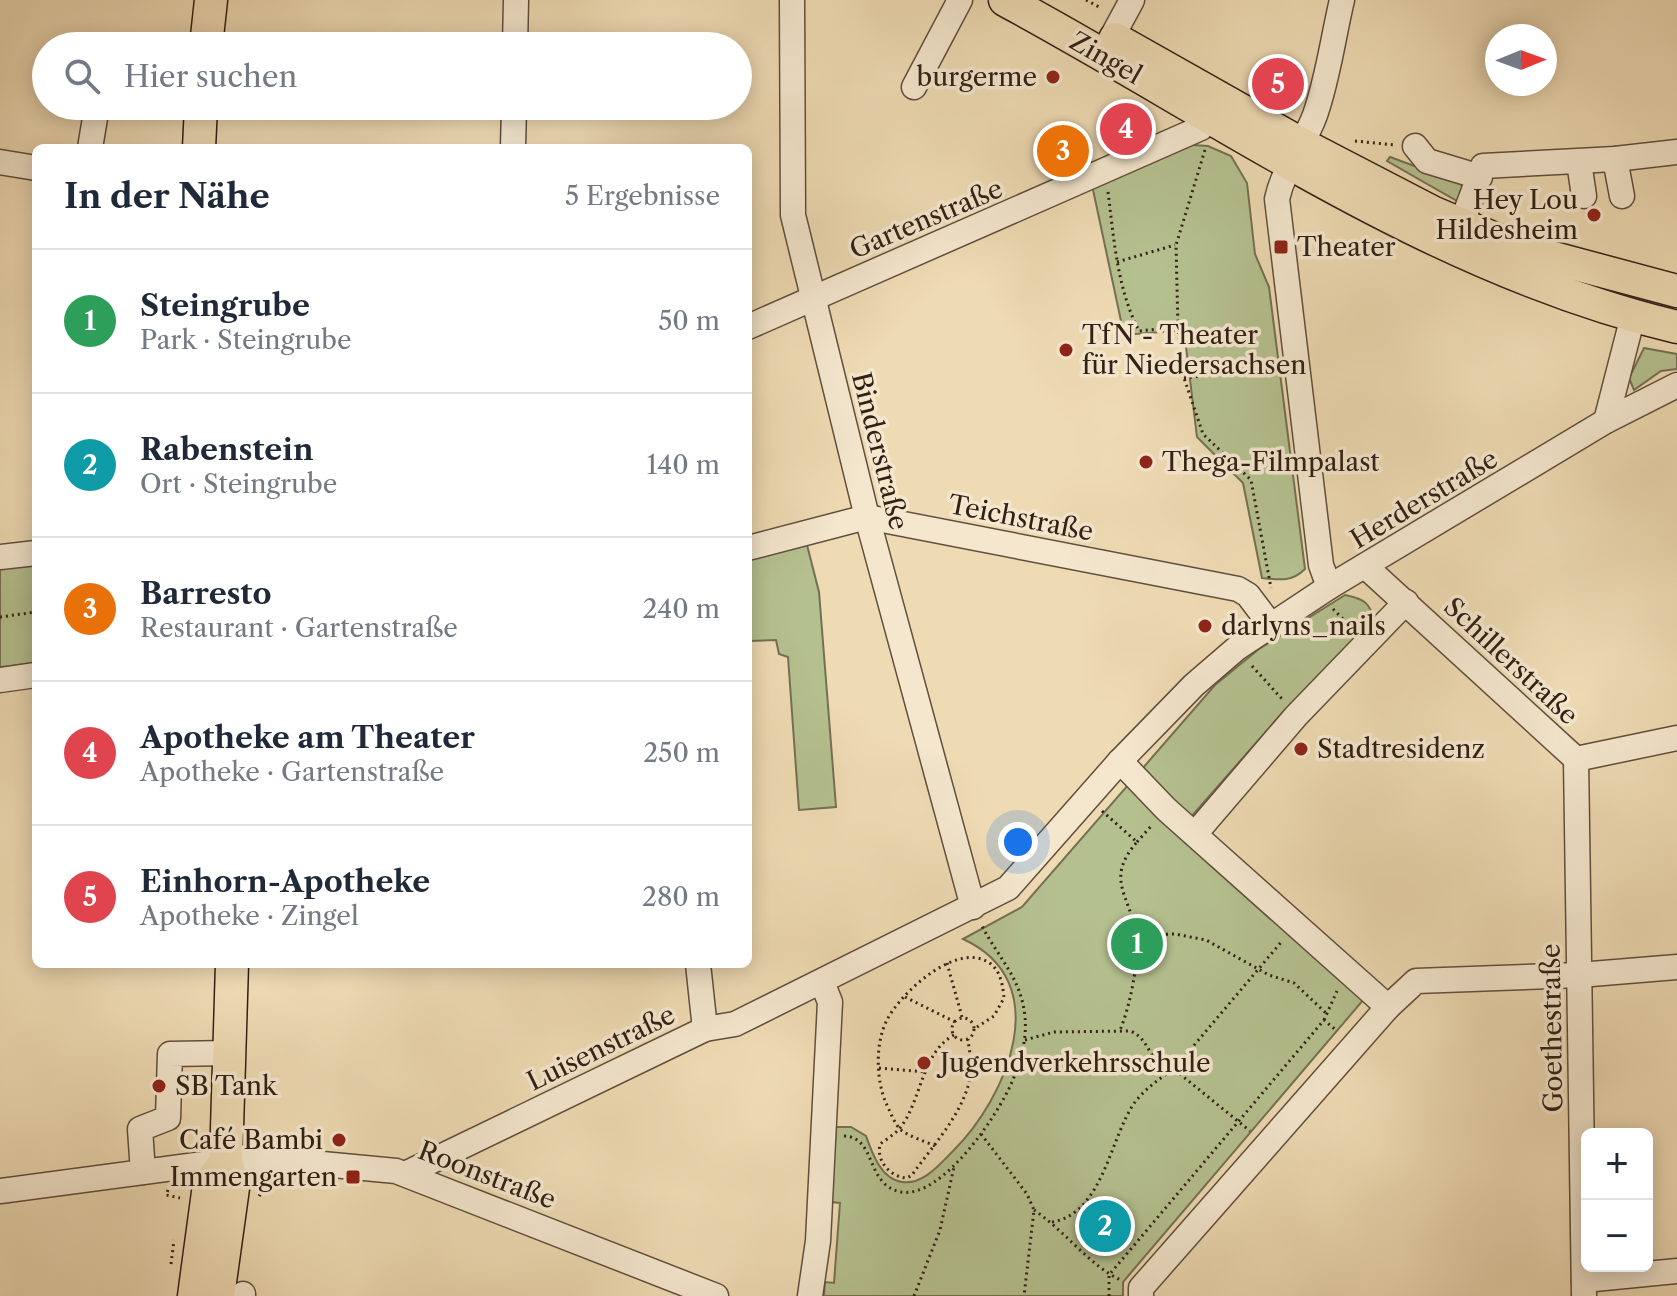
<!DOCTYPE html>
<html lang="de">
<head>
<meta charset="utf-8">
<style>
	:root { --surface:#fff; --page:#f6f6f7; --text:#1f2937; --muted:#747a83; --line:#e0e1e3; --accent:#8f2418 }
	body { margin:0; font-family:"Libre Caslon Text",serif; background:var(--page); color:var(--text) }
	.controls { position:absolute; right:24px; bottom:24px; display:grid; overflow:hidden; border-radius:12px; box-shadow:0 4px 20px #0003 }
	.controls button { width:72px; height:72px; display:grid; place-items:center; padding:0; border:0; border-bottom:2px solid var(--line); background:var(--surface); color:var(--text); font:40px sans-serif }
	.compass { position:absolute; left:1485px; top:24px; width:72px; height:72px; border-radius:50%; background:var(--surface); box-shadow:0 4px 20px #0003; rotate:89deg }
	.you { position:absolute; left:1018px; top:842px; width:28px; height:28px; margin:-20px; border:6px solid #fff; border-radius:50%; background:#1a73e8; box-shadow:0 0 0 12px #1a73e833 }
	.badge { display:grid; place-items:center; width:52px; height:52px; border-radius:50%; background:var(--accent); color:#fff; font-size:26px; font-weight:700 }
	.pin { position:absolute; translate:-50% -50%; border:4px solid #fff; box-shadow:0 2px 8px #0006 }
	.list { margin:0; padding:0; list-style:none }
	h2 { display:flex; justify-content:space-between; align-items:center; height:104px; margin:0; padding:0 32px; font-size:34px }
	h2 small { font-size:26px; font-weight:400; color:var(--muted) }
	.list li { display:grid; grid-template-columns:52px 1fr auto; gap:24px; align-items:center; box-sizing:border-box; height:144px; padding:0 32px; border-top:2px solid var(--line) }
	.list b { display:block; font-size:30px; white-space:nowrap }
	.list p { margin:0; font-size:26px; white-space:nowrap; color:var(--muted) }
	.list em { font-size:26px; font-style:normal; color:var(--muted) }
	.icon { flex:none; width:44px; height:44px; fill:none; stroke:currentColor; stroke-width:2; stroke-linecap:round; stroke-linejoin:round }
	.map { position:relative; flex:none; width:1677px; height:1296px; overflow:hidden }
	.search { position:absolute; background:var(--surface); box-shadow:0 4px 20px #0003; left:32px; top:32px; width:720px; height:88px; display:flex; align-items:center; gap:20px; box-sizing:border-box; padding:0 28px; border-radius:44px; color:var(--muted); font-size:30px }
	.panel { position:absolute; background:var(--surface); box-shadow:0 4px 20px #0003; left:32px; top:144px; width:720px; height:824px; border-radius:12px }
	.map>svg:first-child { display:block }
	.green { fill:#b5c08f; stroke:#747052; stroke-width:2 }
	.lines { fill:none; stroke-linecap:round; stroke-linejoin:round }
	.minor-casing { stroke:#614e3c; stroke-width:27 }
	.major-casing { stroke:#322015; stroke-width:35 }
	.path { stroke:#322015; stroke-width:3; stroke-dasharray:2 4; stroke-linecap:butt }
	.minor { stroke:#f4e7ce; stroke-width:24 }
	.major { stroke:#eedab3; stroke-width:32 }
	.poi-dot { fill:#8f2418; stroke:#f4e7ce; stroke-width:3 }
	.labels { text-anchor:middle; stroke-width:7; stroke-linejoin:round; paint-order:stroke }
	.street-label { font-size:26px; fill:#322015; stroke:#f4e7ce }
	.poi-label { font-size:26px; fill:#322015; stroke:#f4e7ce; text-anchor:start }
</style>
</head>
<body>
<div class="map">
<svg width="1677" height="1296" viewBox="0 0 1677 1296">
	<rect width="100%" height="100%" fill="#eedab3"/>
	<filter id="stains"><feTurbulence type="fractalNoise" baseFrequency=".0025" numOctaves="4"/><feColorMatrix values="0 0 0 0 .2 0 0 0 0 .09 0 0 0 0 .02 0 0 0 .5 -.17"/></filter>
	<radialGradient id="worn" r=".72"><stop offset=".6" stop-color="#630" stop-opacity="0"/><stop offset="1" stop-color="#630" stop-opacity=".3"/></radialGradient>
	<g class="green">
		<path d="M1178,144L1208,146L1231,156L1247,183L1255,254L1269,287L1305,569C1292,582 1280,580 1262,578L1243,483L1197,437L1184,330L1124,335L1092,185Z"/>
		<path d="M1390,157L1461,183L1465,192L1457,201L1387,161Z"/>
		<path d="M1644,348L1677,354V369L1661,371L1634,390L1629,378Z"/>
		<path d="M806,541L819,592L836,807L799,810L788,657L779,654L776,640L748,641V555Z"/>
		<path d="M36,551V662L0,668V556Z"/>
		<path d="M1345,595C1365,599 1370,603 1375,622L1284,711L1176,834L1364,999L1123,1282V1296H824L825,1282L834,1283L840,1203L831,1202L836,1127H851L866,1136C872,1153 881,1179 902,1182C923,1185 939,1165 953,1151C1007,1097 1057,982 963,939L1022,907L1215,685L1259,649Z"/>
	</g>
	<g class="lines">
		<g class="minor-casing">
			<g id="minor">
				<path d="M792,0L793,215L867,517L973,907"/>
				<path d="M1112,37L1132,0"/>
				<path d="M515,46L516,0"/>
				<path d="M914,87L960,0"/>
				<path d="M1415,146L1427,161L1480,177"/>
				<path d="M90,148L97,106"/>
				<path d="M513,148L514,106"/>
				<path d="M1615,159L1622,196"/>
				<path d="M0,162L36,168"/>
				<path d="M1579,162L1584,196"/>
				<path d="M1461,225L1483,166L1615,159L1677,152"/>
				<path d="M748,327L1201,128L1209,118"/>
				<path d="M1606,421L1633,316"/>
				<path d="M748,548L867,517L1238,589L1248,595L1270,624"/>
				<path d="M0,557L36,553"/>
				<path d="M1366,567L1576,759"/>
				<path d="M1329,587L1321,565L1277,199C1284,167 1304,145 1315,115C1328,78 1333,38 1342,0"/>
				<path d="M0,680L36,675"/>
				<path d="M1576,759L1584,1296"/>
				<path d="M1576,759L1677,738"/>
				<path d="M1120,761L1166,809L1388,1007"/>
				<path d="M1195,834L1296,716L1406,602"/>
				<path d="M698,964L705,1029"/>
				<path d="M143,1172L140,1129L168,1118L170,1054L231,1053"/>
				<path d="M407,1173L705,1029L735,1024L1008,888L1120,761L1194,685L1237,648L1329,587L1606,421L1677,385"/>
				<path d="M0,1191L226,1161L301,1162L396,1171L716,1296"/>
				<path d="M1584,1280L1677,1271"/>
				<path d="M243,1296V1294"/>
				<path d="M810,1296L818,1241L830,1002L822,982"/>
				<path d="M1141,1296V1288L1388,1007L1416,981L1579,975L1677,967"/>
			</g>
		</g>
		<g class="major-casing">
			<g id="major">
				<path d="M1005,0C1225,119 1430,268 1677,327"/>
				<path d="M1115,39L1303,145L1432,212L1516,248L1677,291"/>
				<path d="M206,46L211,0"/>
				<path d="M199,148L201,106"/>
				<path d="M194,1296L209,1185L226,1161"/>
				<path d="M218,1296L233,1188L226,1161L232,964"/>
			</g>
		</g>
		<g class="path">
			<path d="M1086,0L1101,8"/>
			<path d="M1355,141L1395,145"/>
			<path d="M1205,150L1176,245L1178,327L1184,378L1203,434L1251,480L1271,588"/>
			<path d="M1108,192C1114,239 1117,288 1139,331L1178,327"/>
			<path d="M1306,257L1376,249L1389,244"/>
			<path d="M1117,262L1175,245"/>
			<path d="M1184,378L1276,368"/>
			<path d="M1333,609L1353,629"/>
			<path d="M0,617L36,612"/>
			<path d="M1252,666L1282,699"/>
			<path d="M748,730L752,729"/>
			<path d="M1102,811L1137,842C1105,879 1129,894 1136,933C1140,958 1130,1007 1120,1030"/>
			<path d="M1137,842L1153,824"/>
			<path d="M1136,935L1175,934L1206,940L1269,975L1294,983L1327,1014"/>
			<path d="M947,963L962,1017"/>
			<path d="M905,997L955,1022"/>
			<circle cx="963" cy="1029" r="11"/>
			<path d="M1324,1020L1337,991"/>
			<path d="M954,1035C921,1053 922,1100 900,1128C895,1134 887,1139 880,1144C876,1161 890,1177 907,1178L912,1175C933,1145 967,1110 971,1071C972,1061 969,1050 968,1039"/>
			<path d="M1025,1040L1054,1032L1130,1031C1150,1038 1149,1063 1168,1071"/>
			<path d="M879,1068L927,1072"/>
			<path d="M1175,1070L1250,1131"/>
			<path d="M981,1134L1027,1194L1034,1210L1024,1296"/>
			<path d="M844,1136C877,1137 865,1185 901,1192C942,1199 998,1115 1012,1082C1021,1061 1027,1039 1025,1017C1021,977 998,958 981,924"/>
			<path d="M935,1146C925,1141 910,1137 901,1130C895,1125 890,1111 886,1103C876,1080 875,1043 887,1020C901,992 959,939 991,964C1001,972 1003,987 1004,998L994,1016L974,1029"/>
			<path d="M168,1190L166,1195L180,1198"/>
			<path d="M259,1196L269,1183"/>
			<path d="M1034,1210C1064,1230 1091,1267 1121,1280"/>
			<path d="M1052,1222C1103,1214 1110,1137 1135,1102C1146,1088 1159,1079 1174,1069L1283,940"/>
			<path d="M171,1264L174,1240"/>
			<path d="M914,1296L940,1230L954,1167"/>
			<path d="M1109,1296V1275L1324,1020L1337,1031"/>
		</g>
		<use href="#minor" class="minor"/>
		<use href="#major" class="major"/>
	</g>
	<g class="poi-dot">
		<circle cx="1053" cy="77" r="8"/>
		<circle cx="1594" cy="215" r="8"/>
		<rect x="1273" y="239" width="16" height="16" rx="4"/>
		<circle cx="1066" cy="350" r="8"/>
		<circle cx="1146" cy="462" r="8"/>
		<circle cx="1205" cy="626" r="8"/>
		<circle cx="1301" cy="749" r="8"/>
		<circle cx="924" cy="1063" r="8"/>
		<circle cx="159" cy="1086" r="8"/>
		<circle cx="339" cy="1140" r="8"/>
		<rect x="345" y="1169" width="16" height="16" rx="4"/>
	</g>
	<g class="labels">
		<g class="street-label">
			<text transform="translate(1106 58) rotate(30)" y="9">Zingel</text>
			<text transform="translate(926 219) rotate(-23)" y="9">Gartenstraße</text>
			<text transform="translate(880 451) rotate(76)" y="9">Binderstraße</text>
			<text transform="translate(1424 499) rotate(-31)" y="9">Herderstraße</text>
			<text transform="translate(1021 518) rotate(11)" y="9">Teichstraße</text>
			<text transform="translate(1511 661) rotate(43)" y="9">Schillerstraße</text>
			<text transform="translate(1552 1028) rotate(-91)" y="9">Goethestraße</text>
			<text transform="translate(601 1048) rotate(-26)" y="9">Luisenstraße</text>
			<text transform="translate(487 1175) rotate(21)" y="9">Roonstraße</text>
		</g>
		<g class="poi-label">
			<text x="1037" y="86" text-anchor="end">burgerme</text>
			<text x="1578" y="209" text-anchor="end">Hey Lou<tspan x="1578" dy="30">Hildesheim</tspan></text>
			<text x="1297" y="256">Theater</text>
			<text x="1082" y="344">TfN - Theater<tspan x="1082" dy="30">für Niedersachsen</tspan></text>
			<text x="1162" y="471">Thega-Filmpalast</text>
			<text x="1221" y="635">darlyns_nails</text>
			<text x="1317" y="758">Stadtresidenz</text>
			<text x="940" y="1072">Jugendverkehrsschule</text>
			<text x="175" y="1095">SB Tank</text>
			<text x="323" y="1149" text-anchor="end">Café Bambi</text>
			<text x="337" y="1186" text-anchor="end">Immengarten</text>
		</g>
	</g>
	<rect width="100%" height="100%" filter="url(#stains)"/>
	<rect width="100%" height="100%" fill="url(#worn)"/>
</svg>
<div class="controls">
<button>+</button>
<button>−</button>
</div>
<svg class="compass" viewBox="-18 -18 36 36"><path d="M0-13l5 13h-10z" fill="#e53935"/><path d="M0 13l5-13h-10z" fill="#747a83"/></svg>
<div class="you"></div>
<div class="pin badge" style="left:1137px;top:944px;background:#2e9e5b">1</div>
<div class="pin badge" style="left:1105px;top:1226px;background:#0f9aa8">2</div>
<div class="pin badge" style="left:1063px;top:151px;background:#e8710a">3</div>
<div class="pin badge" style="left:1126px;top:129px;background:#e0444e">4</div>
<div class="pin badge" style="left:1278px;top:84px;background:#e0444e">5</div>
<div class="search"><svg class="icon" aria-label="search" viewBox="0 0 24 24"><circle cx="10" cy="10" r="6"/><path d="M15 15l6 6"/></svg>Hier suchen</div>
<section class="panel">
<h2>In der Nähe<small>5 Ergebnisse</small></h2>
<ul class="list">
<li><span class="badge" style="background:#2e9e5b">1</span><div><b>Steingrube</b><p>Park · Steingrube</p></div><em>50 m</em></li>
<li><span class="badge" style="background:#0f9aa8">2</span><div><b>Rabenstein</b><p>Ort · Steingrube</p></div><em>140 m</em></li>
<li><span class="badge" style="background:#e8710a">3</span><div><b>Barresto</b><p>Restaurant · Gartenstraße</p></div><em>240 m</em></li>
<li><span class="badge" style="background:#e0444e">4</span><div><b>Apotheke am Theater</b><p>Apotheke · Gartenstraße</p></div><em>250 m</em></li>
<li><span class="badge" style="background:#e0444e">5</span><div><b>Einhorn-Apotheke</b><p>Apotheke · Zingel</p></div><em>280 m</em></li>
</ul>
</section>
</div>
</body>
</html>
